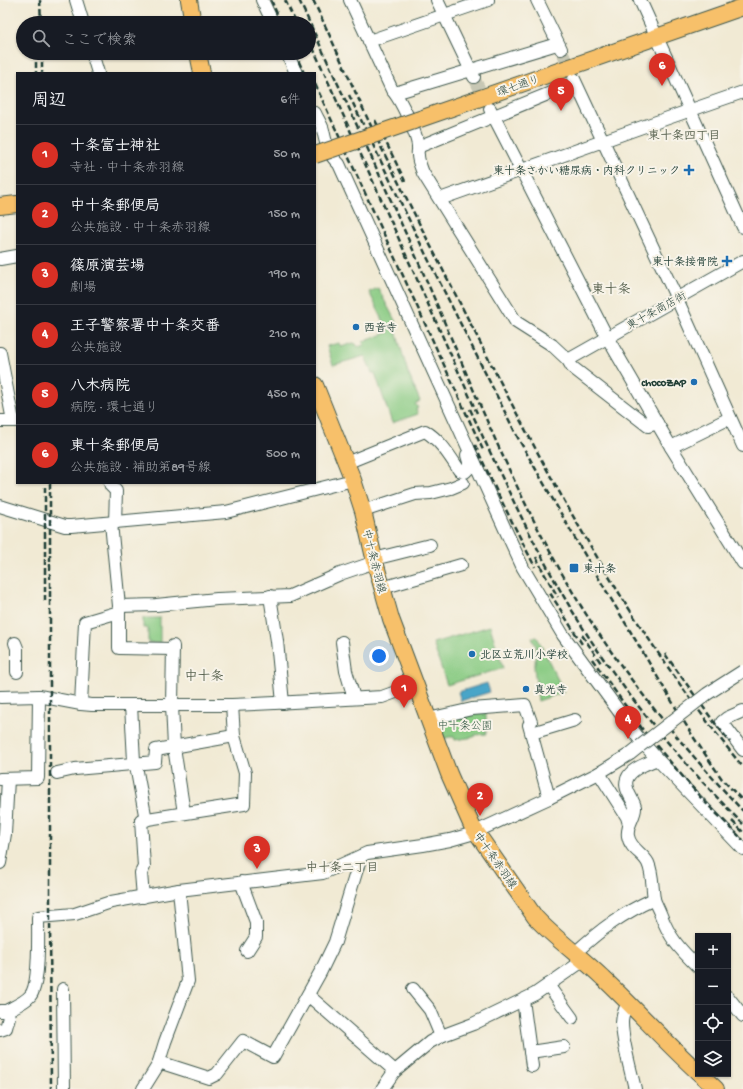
<!DOCTYPE html>
<html lang="ja">
<head>
<meta charset="utf-8">
<style>
	:root { --surface:#171b24; --page:#20242c; --text:#f1f3f6; --muted:#9ea1a6; --line:#363941; --accent:#d93025 }
	body { margin:0; font-family:"Gochi Hand","Klee One",sans-serif; background:var(--page); color:var(--text) }
	.controls { position:absolute; right:12px; bottom:12px; display:grid; overflow:hidden; border-radius:0px; box-shadow:0 1px 3px #0004 }
	.controls button { width:36px; height:36px; display:grid; place-items:center; padding:0; border:0; border-bottom:1px solid var(--line); background:var(--surface); color:var(--text); font:20px sans-serif }
	.you { position:absolute; left:379px; top:656px; width:14px; height:14px; margin:-10px; border:3px solid #fff; border-radius:50%; background:#1a73e8; box-shadow:0 0 0 6px #1a73e833 }
	.badge { display:grid; place-items:center; width:26px; height:26px; border-radius:50%; background:var(--accent); color:#fff; font-size:13px; font-weight:700 }
	.pin { position:absolute; translate:-50% -33px; filter:drop-shadow(0 1px 2px #0008) }
	.pin::after { content:''; position:absolute; top:21px; width:14px; height:12px; background:inherit; clip-path:polygon(0 0,100% 0,50% 100%) }
	.list { margin:0; padding:0; list-style:none }
	h2 { display:flex; justify-content:space-between; align-items:center; height:52px; margin:0; padding:0 16px; font-size:17px }
	h2 small { font-size:13px; font-weight:400; color:var(--muted) }
	.list li { display:grid; grid-template-columns:26px 1fr auto; gap:12px; align-items:center; box-sizing:border-box; height:60px; padding:0 16px; border-top:1px solid var(--line) }
	.list b { display:block; font-size:15px; white-space:nowrap }
	.list p { margin:0; font-size:13px; white-space:nowrap; color:var(--muted) }
	.list em { font-size:13px; font-style:normal; color:var(--muted) }
	.icon { flex:none; width:22px; height:22px; fill:none; stroke:currentColor; stroke-width:2; stroke-linecap:round; stroke-linejoin:round }
	.map { position:relative; flex:none; width:743px; height:1089px; overflow:hidden }
	.search { position:absolute; background:var(--surface); box-shadow:0 1px 3px #0004; left:16px; top:16px; width:300px; height:44px; display:flex; align-items:center; gap:10px; box-sizing:border-box; padding:0 14px; border-radius:22px; color:var(--muted); font-size:15px }
	.panel { position:absolute; background:var(--surface); box-shadow:0 1px 3px #0004; left:16px; top:72px; width:300px; height:412px; border-radius:0px }
	.map>svg:first-child { display:block }
	.green { fill:#89cb83; stroke:#54845c }
	.water { fill:#4aa5c8; stroke:#34717e }
	.lines { fill:none; stroke-linecap:round; stroke-linejoin:round }
	.minor-tunnel { stroke:#c7c7b4; stroke-width:12; stroke-dasharray:12 6; stroke-linecap:butt }
	.minor-casing { stroke:#3e574c; stroke-width:14 }
	.major-casing { stroke:#3e574c; stroke-width:18 }
	.minor { stroke:#fff; stroke-width:12 }
	.major { stroke:#f7c06b; stroke-width:16 }
	.rail { stroke:#1f3d34; stroke-width:2.5; stroke-dasharray:6 3; stroke-linecap:butt }
	.minor-bridge-casing { stroke:#3e574c; stroke-width:14; stroke-linecap:butt }
	.major-bridge-casing { stroke:#3e574c; stroke-width:18; stroke-linecap:butt }
	.minor-bridge { stroke:#fff; stroke-width:12 }
	.major-bridge { stroke:#f7c06b; stroke-width:16 }
	.poi-dot { fill:#1f6fb2; stroke:#f7f3e8; stroke-width:1.5 }
	.labels { text-anchor:middle; stroke-width:4; stroke-linejoin:round; paint-order:stroke }
	.street-label { font-size:11px; fill:#1f3d34; stroke:#f7f3e8 }
	.poi-label { font-size:11px; font-weight:bold; fill:#1f3d34; stroke:#f7f3e8; text-anchor:start }
	.park-label { font-size:11px; fill:#345944; stroke:#f7f3e8 }
	.neighbourhood-label { font-size:12px; font-weight:bold; fill:#596350; stroke:#f7f3e8 }
	.quarter-label { font-size:13px; font-weight:bold; fill:#596350; stroke:#f7f3e8 }
</style>
</head>
<body>
<div class="map">
<svg width="743" height="1089" viewBox="0 0 743 1089">
	<rect width="100%" height="100%" fill="#f7f3e8"/>
	<filter id="ink" filterUnits="userSpaceOnUse"><feTurbulence type="fractalNoise" baseFrequency=".025" numOctaves="2"/><feDisplacementMap in="SourceGraphic" scale="8" xChannelSelector="R" yChannelSelector="G"/><feConvolveMatrix kernelMatrix="1 2 1 2 8 2 1 2 1" color-interpolation-filters="sRGB"/></filter>
	<filter id="wash" filterUnits="userSpaceOnUse"><feTurbulence type="fractalNoise" baseFrequency=".012" numOctaves="4" result="noise"/><feDisplacementMap in="SourceGraphic" scale="16" xChannelSelector="R" yChannelSelector="G"/><feGaussianBlur stdDeviation="0.9" result="paint"/><feColorMatrix in="noise" values="0 0 0 0 0 0 0 0 0 0 0 0 0 0 0 0 0 1.4 0 .05"/><feComposite in="paint" operator="in"/></filter>
	<g filter="url(#wash)">
		<rect width="100%" height="100%" fill="#f1ead4"/>
		<g class="green">
			<path d="M378,288L399,328L396,331L408,373L420,401L415,404L418,408L416,409L418,414L392,423L375,373H372L365,356L333,365L327,346L339,343L341,347L353,343L356,344L358,347L364,345L363,342L389,332L369,292Z"/>
			<path d="M143,618H160V643H148V628H143Z"/>
			<path d="M490,626L503,668L447,685L433,643Z"/>
			<path d="M537,637L564,692L538,701L534,667L535,665L536,646L532,638Z"/>
			<path d="M486,711V734L475,735L474,737L455,740L454,737H449L441,740L435,719Z"/>
		</g>
		<path class="water" d="M487,683L490,692L461,701L458,692Z"/>
	</g>
	<g filter="url(#ink)">
		<g class="lines">
			<g class="minor-tunnel">
				<path d="M561,49L572,74"/>
				<path d="M474,78L487,103"/>
			</g>
			<g class="minor-casing">
				<g id="minor">
					<path d="M76,0L83,23"/>
					<path d="M262,0L273,23"/>
					<path d="M350,0L392,90C400,98 417,134 418,146C419,149 417,152 418,155C418,161 421,167 423,173L516,322L552,345L568,360L572,367L648,426L657,423"/>
					<path d="M437,0L474,77"/>
					<path d="M537,0L561,49"/>
					<path d="M640,0L743,227"/>
					<path d="M369,41L488,0"/>
					<path d="M92,53L98,73"/>
					<path d="M287,53L296,73"/>
					<path d="M574,79L677,299L743,446"/>
					<path d="M395,93L557,44"/>
					<path d="M490,109L607,337L671,447L743,563"/>
					<path d="M315,113C317,118 322,125 323,130C326,144 328,154 339,164L505,529L523,568L563,635L637,736L657,759L743,849"/>
					<path d="M418,147L575,83"/>
					<path d="M440,199L645,126L743,92"/>
					<path d="M0,259L17,256"/>
					<path d="M0,353L13,421"/>
					<path d="M568,360L743,261"/>
					<path d="M0,421H17"/>
					<path d="M671,447L730,418"/>
					<path d="M346,463L425,431C441,441 449,455 459,470L465,472L469,468V462L467,455"/>
					<path d="M110,483L111,486L116,491L115,523"/>
					<path d="M0,506L65,526H71L226,512L353,480"/>
					<path d="M363,511L415,494L431,493L451,488L463,483"/>
					<path d="M111,523L119,606V648L173,649"/>
					<path d="M374,559L430,545"/>
					<path d="M382,588L461,565"/>
					<path d="M270,596L277,641L283,703"/>
					<path d="M119,606L156,605L217,599L290,596L340,574L375,562"/>
					<path d="M342,642L346,671L354,698"/>
					<path d="M15,643L17,648V672"/>
					<path d="M173,646L172,705L174,747L184,813"/>
					<path d="M0,697L39,696L81,704L92,705H232L275,703L382,697L415,685"/>
					<path d="M81,704L85,622L119,612"/>
					<path d="M131,705L134,761L136,766L146,820"/>
					<path d="M743,711L727,718L722,722L743,750"/>
					<path d="M428,719L472,709L525,705L531,722L529,725L549,798"/>
					<path d="M532,733L575,720"/>
					<path d="M657,759C647,764 631,768 627,779C623,789 633,798 635,807C636,816 626,825 628,836C630,849 643,853 648,863C653,874 652,887 654,899C655,903 658,908 660,913C670,939 679,948 698,967"/>
					<path d="M57,773L75,769L155,762L156,750L234,736"/>
					<path d="M599,773L627,817L629,824"/>
					<path d="M0,779L38,778L39,696"/>
					<path d="M0,863L5,834L8,779"/>
					<path d="M241,882L256,922V937L247,951"/>
					<path d="M143,897L141,873L144,867L141,820L244,804L245,773L234,736L232,705"/>
					<path d="M575,953C601,929 623,913 654,899"/>
					<path d="M548,985L572,1018"/>
					<path d="M63,989L64,1089"/>
					<path d="M413,989L430,1010L441,1036"/>
					<path d="M308,995L395,1071"/>
					<path d="M728,997L743,1016"/>
					<path d="M523,1000L532,1066"/>
					<path d="M628,1002C625,1009 622,1015 622,1023C622,1041 631,1071 635,1089"/>
					<path d="M0,1011H6L9,1017L6,1028L0,1030"/>
					<path d="M6,1011C13,1007 24,1003 30,996C40,985 38,934 38,917L75,914L111,902L179,890L323,873L367,853L423,845L450,840L471,834L549,798L599,773L630,754L640,746"/>
					<path d="M530,1052L564,1047"/>
					<path d="M159,1062L209,1078L217,1074L243,1041L273,1057L321,971L335,942L361,856"/>
					<path d="M143,1089L158,1065L165,1042L188,981L179,890"/>
					<path d="M382,1089L394,1072L430,1042L441,1036L473,1024L535,994L584,960"/>
				</g>
			</g>
			<g class="major-casing">
				<g id="major">
					<path d="M189,0L193,23"/>
					<path d="M198,53L202,73"/>
					<path d="M417,120L743,7"/>
					<path d="M0,206L17,204"/>
					<path d="M315,385L353,480L363,511L375,562L391,619L449,774L472,826L535,917C556,940 582,957 604,979C636,1009 665,1042 698,1072"/>
					<path d="M700,1074L716,1089"/>
				</g>
			</g>
			<use href="#minor" class="minor"/>
			<use href="#major" class="major"/>
			<g class="rail">
				<path d="M40,0L41,23"/>
				<path d="M271,0L281,23"/>
				<path d="M285,0L296,23"/>
				<path d="M299,0C342,92 384,184 425,277C473,388 518,502 581,606C627,680 683,747 743,811"/>
				<path d="M313,0C336,48 357,97 380,145C414,214 449,282 484,350C558,496 639,640 743,767"/>
				<path d="M309,39L477,413"/>
				<path d="M36,53V73"/>
				<path d="M42,53V73"/>
				<path d="M295,53L304,73"/>
				<path d="M315,84L483,450"/>
				<path d="M349,95L427,257L518,438L576,540L692,735L722,779L743,801"/>
				<path d="M375,120L405,181"/>
				<path d="M470,409C502,478 534,547 573,612C620,689 679,760 743,824"/>
				<path d="M475,445L498,494L535,567"/>
				<path d="M50,483V917L51,1089"/>
				<path d="M45,487V603"/>
				<path d="M536,557L545,575L558,597"/>
				<path d="M550,593L582,644"/>
				<path d="M582,635L601,663"/>
				<path d="M665,654L714,722L730,742"/>
				<path d="M592,659L643,730L702,799L743,840"/>
				<path d="M732,821L743,832"/>
			</g>
			<g class="minor-bridge-casing">
				<path id="minor-bridge" d="M640,746L707,694L743,671"/>
			</g>
			<g class="major-bridge-casing">
				<path id="major-bridge" d="M315,155L417,120"/>
			</g>
			<use href="#minor-bridge" class="minor-bridge"/>
			<use href="#major-bridge" class="major-bridge"/>
		</g>
	</g>
	<g class="poi-dot">
		<path d="M687 164h4v4h4v4h-4v4h-4v-4h-4v-4h4z"/>
		<path d="M725 255h4v4h4v4h-4v4h-4v-4h-4v-4h4z"/>
		<circle cx="356" cy="327" r="4"/>
		<circle cx="694" cy="382" r="4"/>
		<rect x="569" y="563" width="10" height="10" rx="2"/>
		<circle cx="472" cy="654" r="4"/>
		<circle cx="526" cy="689" r="4"/>
	</g>
	<g class="labels">
		<g class="street-label">
			<text transform="translate(518 85) rotate(-19)" y="4">環七通り</text>
			<text transform="translate(656 310) rotate(-29)" y="4">東十条商店街</text>
			<text transform="translate(375 561) rotate(76)" y="4">中十条赤羽線</text>
			<text transform="translate(496 860) rotate(55)" y="4">中十条赤羽線</text>
		</g>
		<g class="poi-label">
			<text x="680" y="174" text-anchor="end">東十条さかい糖尿病・内科クリニック</text>
			<text x="718" y="265" text-anchor="end">東十条接骨院</text>
			<text x="364" y="331">西音寺</text>
			<text x="686" y="386" text-anchor="end">chocoZAP</text>
			<text x="583" y="572">東十条</text>
			<text x="480" y="658">北区立荒川小学校</text>
			<text x="534" y="693">真光寺</text>
		</g>
		<g class="park-label">
			<text x="465" y="729">中十条公園</text>
		</g>
		<g class="neighbourhood-label">
			<text x="684" y="139">東十条四丁目</text>
			<text x="342" y="871">中十条二丁目</text>
		</g>
		<g class="quarter-label">
			<text x="611" y="293">東十条</text>
			<text x="204" y="680">中十条</text>
		</g>
	</g>
</svg>
<div class="controls">
<button>+</button>
<button>−</button>
<button><svg class="icon" aria-label="locate" viewBox="0 0 24 24"><circle cx="12" cy="12" r="6"/><path d="M12 2v4M12 18v4M2 12h4M18 12h4"/></svg></button>
<button><svg class="icon" aria-label="layers" viewBox="0 0 24 24"><path d="M12 4l9 5-9 5-9-5zM3 14l9 5 9-5"/></svg></button>
</div>
<div class="you"></div>
<div class="pin badge" style="left:404px;top:708px">1</div>
<div class="pin badge" style="left:480px;top:816px">2</div>
<div class="pin badge" style="left:257px;top:869px">3</div>
<div class="pin badge" style="left:628px;top:739px">4</div>
<div class="pin badge" style="left:561px;top:111px">5</div>
<div class="pin badge" style="left:662px;top:86px">6</div>
<div class="search"><svg class="icon" aria-label="search" viewBox="0 0 24 24"><circle cx="10" cy="10" r="6"/><path d="M15 15l6 6"/></svg>ここで検索</div>
<section class="panel">
<h2>周辺<small>6件</small></h2>
<ul class="list">
<li><span class="badge">1</span><div><b>十条富士神社</b><p>寺社 · 中十条赤羽線</p></div><em>50 m</em></li>
<li><span class="badge">2</span><div><b>中十条郵便局</b><p>公共施設 · 中十条赤羽線</p></div><em>150 m</em></li>
<li><span class="badge">3</span><div><b>篠原演芸場</b><p>劇場</p></div><em>190 m</em></li>
<li><span class="badge">4</span><div><b>王子警察署中十条交番</b><p>公共施設</p></div><em>210 m</em></li>
<li><span class="badge">5</span><div><b>八木病院</b><p>病院 · 環七通り</p></div><em>450 m</em></li>
<li><span class="badge">6</span><div><b>東十条郵便局</b><p>公共施設 · 補助第89号線</p></div><em>500 m</em></li>
</ul>
</section>
</div>
</body>
</html>
